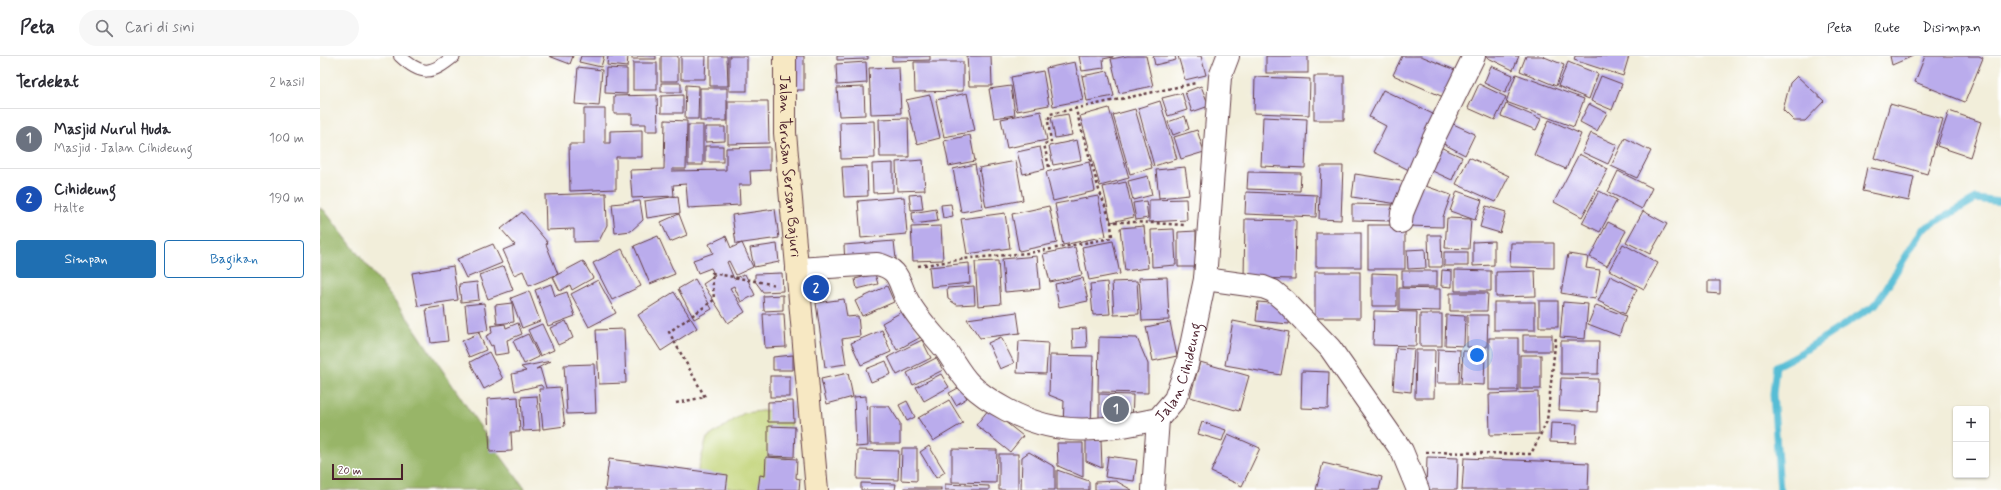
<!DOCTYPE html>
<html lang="id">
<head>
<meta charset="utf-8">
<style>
	:root { --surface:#fff; --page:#f7f7f7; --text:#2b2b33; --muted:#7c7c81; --line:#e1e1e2; --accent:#1f6fb2 }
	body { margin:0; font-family:Mynerve,sans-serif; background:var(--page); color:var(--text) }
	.controls { position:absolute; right:12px; bottom:12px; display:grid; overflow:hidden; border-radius:4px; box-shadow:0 1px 3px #0004 }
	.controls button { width:36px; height:36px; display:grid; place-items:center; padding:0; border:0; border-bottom:1px solid var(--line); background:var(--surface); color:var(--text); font:20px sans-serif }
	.scale { position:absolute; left:12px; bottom:10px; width:71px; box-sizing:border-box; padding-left:4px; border:2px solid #4a1f2b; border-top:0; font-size:11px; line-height:14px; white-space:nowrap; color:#4a1f2b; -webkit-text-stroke:3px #fff; paint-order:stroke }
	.you { position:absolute; left:1157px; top:299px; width:14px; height:14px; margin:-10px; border:3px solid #fff; border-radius:50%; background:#1a73e8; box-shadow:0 0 0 6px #1a73e833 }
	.badge { display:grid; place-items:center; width:26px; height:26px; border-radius:50%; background:var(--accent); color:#fff; font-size:13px; font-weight:700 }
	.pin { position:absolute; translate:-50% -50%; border:2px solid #fff; box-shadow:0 1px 4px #0006 }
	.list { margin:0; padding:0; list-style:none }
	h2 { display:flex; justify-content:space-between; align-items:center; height:52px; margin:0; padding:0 16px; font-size:17px }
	h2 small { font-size:13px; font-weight:400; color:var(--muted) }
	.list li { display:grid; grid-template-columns:26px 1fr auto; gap:12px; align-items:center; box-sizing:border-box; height:60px; padding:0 16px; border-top:1px solid var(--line) }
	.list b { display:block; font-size:15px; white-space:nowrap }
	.list p { margin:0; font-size:13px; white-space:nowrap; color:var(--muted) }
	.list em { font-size:13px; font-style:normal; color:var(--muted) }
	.actions { display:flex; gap:8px; padding:12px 16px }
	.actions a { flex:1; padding:9px 0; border:1px solid var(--accent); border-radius:4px; text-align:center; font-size:14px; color:var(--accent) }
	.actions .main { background:var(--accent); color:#fff }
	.icon { flex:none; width:22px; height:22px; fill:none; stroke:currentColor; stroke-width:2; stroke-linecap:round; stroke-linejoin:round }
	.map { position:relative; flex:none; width:1681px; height:434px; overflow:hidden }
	header { display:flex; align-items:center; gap:24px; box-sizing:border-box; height:56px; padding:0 20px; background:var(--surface); border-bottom:1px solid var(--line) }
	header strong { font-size:19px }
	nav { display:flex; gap:22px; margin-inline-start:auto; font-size:14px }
	.search { width:280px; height:36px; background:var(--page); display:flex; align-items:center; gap:10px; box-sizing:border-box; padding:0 14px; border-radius:22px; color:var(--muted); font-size:15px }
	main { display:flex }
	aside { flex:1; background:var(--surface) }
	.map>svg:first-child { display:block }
	.green { fill:#c1d376; stroke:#867950 }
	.forest { fill:#98b567; stroke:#716a49 }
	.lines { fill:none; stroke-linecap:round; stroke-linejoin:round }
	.stream { stroke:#57bdd5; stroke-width:7 }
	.building { fill:#baacec }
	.lane-casing { stroke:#633e45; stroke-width:14 }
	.street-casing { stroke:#633e45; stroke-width:24 }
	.secondary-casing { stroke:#633e45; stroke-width:24 }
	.path { stroke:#633e45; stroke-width:2.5; stroke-dasharray:3 3; stroke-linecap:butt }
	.lane { stroke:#fff; stroke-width:12 }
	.street { stroke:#fff; stroke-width:22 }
	.secondary { stroke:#f7e8c3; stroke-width:22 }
	.labels { text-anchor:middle; stroke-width:3.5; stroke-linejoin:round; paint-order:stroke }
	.street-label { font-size:15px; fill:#4a1f2b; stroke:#fff }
</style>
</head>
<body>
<header>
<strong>Peta</strong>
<div class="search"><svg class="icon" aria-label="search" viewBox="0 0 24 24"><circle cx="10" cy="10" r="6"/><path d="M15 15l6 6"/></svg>Cari di sini</div>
<nav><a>Peta</a><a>Rute</a><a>Disimpan</a></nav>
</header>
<main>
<aside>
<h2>Terdekat<small>2 hasil</small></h2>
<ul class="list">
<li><span class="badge" style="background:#6b7280">1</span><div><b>Masjid Nurul Huda</b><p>Masjid · Jalan Cihideung</p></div><em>100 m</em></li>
<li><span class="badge" style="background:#1a4fb4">2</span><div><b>Cihideung</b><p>Halte</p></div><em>190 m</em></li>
</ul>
<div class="actions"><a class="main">Simpan</a><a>Bagikan</a></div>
</aside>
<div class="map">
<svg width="1681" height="434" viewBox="0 0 1681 434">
	<rect width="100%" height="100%" fill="#fff"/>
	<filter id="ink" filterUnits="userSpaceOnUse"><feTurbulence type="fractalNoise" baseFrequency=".025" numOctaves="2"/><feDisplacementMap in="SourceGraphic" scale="8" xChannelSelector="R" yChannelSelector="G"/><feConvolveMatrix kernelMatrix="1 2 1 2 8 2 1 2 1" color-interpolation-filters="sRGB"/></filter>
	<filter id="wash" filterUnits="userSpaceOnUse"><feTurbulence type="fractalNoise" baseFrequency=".012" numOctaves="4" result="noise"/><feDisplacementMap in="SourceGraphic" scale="16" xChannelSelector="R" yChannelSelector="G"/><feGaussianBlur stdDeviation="0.9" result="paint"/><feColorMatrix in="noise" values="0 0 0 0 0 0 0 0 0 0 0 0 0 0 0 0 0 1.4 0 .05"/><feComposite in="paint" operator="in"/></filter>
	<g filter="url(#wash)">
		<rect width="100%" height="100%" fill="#f2eeda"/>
		<path class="green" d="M474,351L462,434H428L374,428L387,382L424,357Z"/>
		<path class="forest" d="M0,152L4,154L89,264L171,387L206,434H0Z"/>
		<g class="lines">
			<path class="stream" d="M1460,434L1453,338L1456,310L1479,298L1556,248L1603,173L1656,143L1681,146"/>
		</g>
		<g id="blocks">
			<g class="building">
				<path d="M229,0H253L250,8Z"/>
				<path d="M261,0H284L281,11L259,6Z"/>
				<path d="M288,0H308L307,11L287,9Z"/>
				<rect x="312" y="0" width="24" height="3"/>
				<rect x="341" y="0" width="17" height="25"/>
				<path d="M361,0H386L385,23H361Z"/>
				<path d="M390,0H407L408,30H390Z"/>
				<rect x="409" y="0" width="18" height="35"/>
				<rect x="466" y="0" width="18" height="34"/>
				<path d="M517,0H548V3L517,4Z"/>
				<path d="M572,0H610V4L572,5Z"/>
				<path d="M647,0H671L672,30H649Z"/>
				<path d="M759,0H793V1L783,3L784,12L762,15Z"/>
				<path d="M807,0H826L833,30L799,37L791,3Z"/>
				<path d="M833,0H855L856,4L835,9Z"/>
				<path d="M858,0H881L886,19L865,24Z"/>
				<rect x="946" y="0" width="42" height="17"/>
				<path d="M1082,0H1101L1140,16L1128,43L1073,19Z"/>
				<path d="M1164,0H1199L1193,14Z"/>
				<path d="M1206,0H1222L1244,9L1236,30L1200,15Z"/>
				<path d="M1255,0H1309L1303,20L1254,4Z"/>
				<path d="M1570,0H1593L1572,9Z"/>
				<path d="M1605,0H1659L1663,2L1645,46L1595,26Z"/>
				<path d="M546,6L547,27L517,29L516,8Z"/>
				<path d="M594,6H643V35L595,36Z"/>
				<path d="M755,6L763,44L733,50L726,12Z"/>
				<path d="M1248,6L1278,18L1269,43L1238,30Z"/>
				<rect x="313" y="7" width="24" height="27"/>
				<path d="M1171,10L1193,19L1185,37L1164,27Z"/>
				<path d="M258,11L282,14L279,50L255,48Z"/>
				<path d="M579,11L581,57L551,58L549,12Z"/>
				<path d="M286,12L307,13V38L285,37Z"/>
				<path d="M723,15L729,49L697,55L691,21Z"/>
				<path d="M788,15L794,40L767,45L762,20Z"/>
				<path d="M1196,18L1264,43L1254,71L1186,46Z"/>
				<rect x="994" y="20" width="30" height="44"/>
				<path d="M1281,20L1302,28L1292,54L1271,45Z"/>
				<path d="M1477,20L1504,45L1485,65H1474L1463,54L1470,27Z"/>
				<path d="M935,21L990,23L989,59L934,57Z"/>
				<rect x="341" y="27" width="20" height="9"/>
				<path d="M1159,28L1186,41L1175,64L1148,52Z"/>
				<path d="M366,29L379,30L378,63H365Z"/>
				<path d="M691,30L695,59L674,62L669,33Z"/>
				<path d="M881,30L889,50L872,56L865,36Z"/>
				<path d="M544,31L545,59L519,60L517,32Z"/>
				<rect x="380" y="32" width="27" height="33"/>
				<path d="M1063,34L1117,60L1089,114L1053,96L1066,70L1049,61Z"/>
				<path d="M647,37L655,75L624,81L616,44Z"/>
				<path d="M862,37L867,54L848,60L842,42Z"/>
				<path d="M337,39L338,75H326V68H312V58H294V40Z"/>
				<path d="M363,39V57H341V40Z"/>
				<path d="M610,39L620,82L597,88L586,44Z"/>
				<path d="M408,45H448L449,87L408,88Z"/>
				<path d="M840,45L857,103L834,110L818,52Z"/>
				<path d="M1186,48L1221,63L1216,74L1181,60Z"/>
				<path d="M1269,48L1287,57L1277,75L1260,66Z"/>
				<path d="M1570,48L1623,63L1607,118L1554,102Z"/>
				<path d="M789,52L809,122L780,130L760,60Z"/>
				<path d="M264,53H285V87H290V75L322,74V101H296V133L250,135L249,88H264Z"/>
				<path d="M815,53L832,112L810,118L793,59Z"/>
				<path d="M721,55L727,84L687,92L681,63Z"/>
				<path d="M1629,55L1661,66L1650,101L1617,90Z"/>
				<path d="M748,58L752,79L735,82L731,61Z"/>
				<path d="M865,60L869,73L853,79L848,66Z"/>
				<path d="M943,61L987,63L985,112L941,110Z"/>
				<path d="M588,62L589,101H560L559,63Z"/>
				<path d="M345,64L367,65L366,113H352V115L406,114V92L450,91V114L430,115L431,129H419L420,149L368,152L366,128L353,129L354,140L312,142L310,114L344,113Z"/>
				<path d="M1229,64L1261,78L1246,113L1214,99Z"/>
				<path d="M554,65L555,102L521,103L520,66Z"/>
				<path d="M1129,66L1155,78L1145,99L1120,86Z"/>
				<rect x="368" y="69" width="15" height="40"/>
				<path d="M385,71H405V85L385,86Z"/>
				<path d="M877,74L884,96L861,103L854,81Z"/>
				<path d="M1271,77L1297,89L1288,108L1262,96Z"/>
				<path d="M650,79L655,105L629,110L624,85Z"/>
				<path d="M1305,82L1331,95L1317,122L1291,110Z"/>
				<path d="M757,84L761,104L733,109L729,90Z"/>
				<rect x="385" y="90" width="18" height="16"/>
				<path d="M1118,90L1142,101L1132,124L1108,113Z"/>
				<path d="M720,91L725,113L703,118L697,96Z"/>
				<path d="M1259,98L1288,113L1262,161L1234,146Z"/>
				<path d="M1149,101L1189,120L1176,146L1136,128Z"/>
				<path d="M603,104L605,134L577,135L576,106Z"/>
				<path d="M696,105L703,144L666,151L659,112Z"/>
				<path d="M769,106L775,135L733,145L726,116Z"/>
				<path d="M573,107V136L553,137L552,108Z"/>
				<path d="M655,108L663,152L641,156L633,113Z"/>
				<path d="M547,110L548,140L524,141L522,111Z"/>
				<path d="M1001,110H1023L1021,164L999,163Z"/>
				<path d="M865,111L869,139L839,142L836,114Z"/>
				<path d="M1547,111L1594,121L1589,145L1542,135Z"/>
				<path d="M1298,115L1332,132L1322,153L1288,136Z"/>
				<path d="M928,116L981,117L980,135L927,133Z"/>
				<path d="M1035,118L1088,126L1078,148L1032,141Z"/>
				<path d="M828,120L832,139L813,144L808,125Z"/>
				<path d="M806,126L814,161L791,166L783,131Z"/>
				<path d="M1097,127L1131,139L1123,161V171L1087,170Z"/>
				<path d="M1137,135L1162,144L1155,164L1130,155Z"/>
				<path d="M1279,135L1297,144L1280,176L1262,167Z"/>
				<path d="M926,136L997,139L996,161L925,158Z"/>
				<path d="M286,137L287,169L279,185L254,186V173L226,174L225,139Z"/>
				<path d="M601,138L603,153L591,154L589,139Z"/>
				<path d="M358,140L360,157L327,162L325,145Z"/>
				<path d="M778,140L786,180L743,189L735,148Z"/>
				<path d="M584,141L587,178L541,182L538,145Z"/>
				<path d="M866,143L867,164L829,166V144Z"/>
				<path d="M320,145L323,164L311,175L295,177L292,148Z"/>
				<path d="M826,145L828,162L816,164L813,147Z"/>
				<path d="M631,148L633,160L623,162L621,149Z"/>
				<path d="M1032,148L1074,149L1073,165L1032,164Z"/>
				<path d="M729,150L737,187L699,195L692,158Z"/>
				<path d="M1166,150L1186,156L1180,177L1160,171Z"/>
				<path d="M455,153L459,182L416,188L412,159Z"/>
				<path d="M616,153L618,165L593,168L592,157Z"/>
				<path d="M1323,155L1347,168L1330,198L1306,186Z"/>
				<path d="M202,156L228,187L226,188L238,218L209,230L203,215L194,219L183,194L195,189L181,173Z"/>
				<path d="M685,157L690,192L647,198L641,163Z"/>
				<path d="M359,158L367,179L350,186L341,166Z"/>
				<path d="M1127,162L1151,163L1149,193L1125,192Z"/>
				<path d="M925,163L976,164L975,223L924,222Z"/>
				<path d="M1288,166L1306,175L1287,210L1270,201Z"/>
				<rect x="1048" y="169" width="37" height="44"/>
				<path d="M621,170L623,204L593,205L591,171Z"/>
				<path d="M824,170L828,212L805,215L800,172Z"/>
				<path d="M854,173L856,209L832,211L831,174Z"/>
				<path d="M876,175V211H858V176Z"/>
				<rect x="996" y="177" width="45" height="34"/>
				<path d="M1108,179H1121L1122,211H1109Z"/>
				<path d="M338,180L355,218L330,228L314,190Z"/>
				<path d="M406,180L411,192L422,187L433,211L416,219L409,205L407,206L414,223L425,218L435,239L421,246L414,230L410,232L425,256L408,267L383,228L395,220L391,212L378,217L373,204L393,197L389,188Z"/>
				<path d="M574,185L576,203L525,208L524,189Z"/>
				<path d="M793,185L800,218L769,224L762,191Z"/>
				<path d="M1174,185V209L1153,210V186Z"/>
				<path d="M1191,187H1234V212L1190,211Z"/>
				<path d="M173,188L182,207L146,222L137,203Z"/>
				<path d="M457,188L459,206L434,211L430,192Z"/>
				<path d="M1303,188L1338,207L1324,233L1289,214Z"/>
				<path d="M755,191L762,219L730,226L723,198Z"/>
				<path d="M302,193L321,230L292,244L273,207Z"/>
				<path d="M1105,193L1106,212L1088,213L1087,194Z"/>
				<rect x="1124" y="196" width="24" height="14"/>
				<path d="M1248,198L1268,201L1266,212L1280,214L1275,243L1241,237Z"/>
				<path d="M717,200L720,233L685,236L682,203Z"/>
				<path d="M263,205L273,222L252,234L250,229L240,235L233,221Z"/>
				<path d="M678,205L681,248L658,250L655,206Z"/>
				<path d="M649,207L650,227L611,231L609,211Z"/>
				<path d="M133,210L138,244L98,250L92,217Z"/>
				<path d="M184,210L193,234L168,243L159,219Z"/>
				<path d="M1122,214L1132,215V231L1121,230Z"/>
				<path d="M1135,214L1171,215V235H1135Z"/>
				<rect x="1082" y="215" width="35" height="16"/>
				<path d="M1215,215L1216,240L1176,241V216Z"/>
				<rect x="995" y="216" width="45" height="46"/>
				<path d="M462,217L463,235L443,236L435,225V218Z"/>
				<path d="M1052,217L1077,218V250H1052Z"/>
				<path d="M555,218L558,228L537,233L535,223Z"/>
				<path d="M1290,220L1317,233L1305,258L1278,245Z"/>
				<path d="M847,221L849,264L822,265L819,222Z"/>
				<path d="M763,222L768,245L739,251L735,228Z"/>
				<path d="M375,223L392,253L374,263L358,233Z"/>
				<path d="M278,224L296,257L269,271L251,238Z"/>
				<path d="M817,225L819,258L794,259L792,226Z"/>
				<path d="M1388,225H1400V238L1388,237Z"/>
				<path d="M157,226L159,244L141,246L139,228Z"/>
				<path d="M787,226L790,258L773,259L770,228Z"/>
				<path d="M231,228L235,240L247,236L255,260L228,270L215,234Z"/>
				<path d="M567,230L574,246L542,260L535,245Z"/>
				<path d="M654,230L655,248L637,249L628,243L627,232Z"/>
				<path d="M1079,232L1120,233V255L1079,254Z"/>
				<path d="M209,235L220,265L202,272L191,242Z"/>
				<path d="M354,236L377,272L341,295L318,259Z"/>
				<path d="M1130,237H1168L1167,255H1130Z"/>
				<path d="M463,239V254L444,255L443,240Z"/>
				<path d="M524,243L527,261L538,260L540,280L522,283L526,308L505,311L496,247Z"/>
				<rect x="1219" y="245" width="19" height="26"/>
				<path d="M938,246L962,248L970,257L969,268L936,265Z"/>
				<rect x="1174" y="246" width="41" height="28"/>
				<path d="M1243,246L1268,248L1265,283L1240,281Z"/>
				<path d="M164,247L168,274L148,277L145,249Z"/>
				<path d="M192,247L194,266L177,268L175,249Z"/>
				<path d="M1276,249L1306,260L1299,280L1268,268Z"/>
				<path d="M124,250L128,285L111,287L106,253Z"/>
				<path d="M585,254L601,281L577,294L562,267Z"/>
				<path d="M1054,255L1097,256L1096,290L1053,289Z"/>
				<path d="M697,256L700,277L660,282L647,263Z"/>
				<path d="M443,258H464L466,291L445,292Z"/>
				<rect x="1100" y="258" width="22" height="32"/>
				<path d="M1126,259L1145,260L1144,290L1125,289Z"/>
				<path d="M1147,259H1168L1167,291H1147Z"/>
				<path d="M246,265L253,282L238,289L230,272Z"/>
				<path d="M913,265L969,276L961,319L905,309Z"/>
				<path d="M850,266L857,300L833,305L826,271Z"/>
				<path d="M198,267L202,278L187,284L189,297L175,299L173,289L171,290L166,280L172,277L171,270L185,268L186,272Z"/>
				<path d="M222,268L234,294L220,300L208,274Z"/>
				<path d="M766,272L767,291L753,292L752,273Z"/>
				<path d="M304,273L306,327L279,328L276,274Z"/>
				<path d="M562,274L571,296L541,309L531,287Z"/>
				<path d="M159,277L166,294L149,301L142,285Z"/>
				<path d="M208,278L219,301L204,308L193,285Z"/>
				<rect x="1203" y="279" width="29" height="16"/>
				<path d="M681,281L694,307L680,313L668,287Z"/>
				<path d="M779,281L817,282L828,308V337L778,336Z"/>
				<rect x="1169" y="282" width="29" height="52"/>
				<path d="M602,284L611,302L577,319L568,301Z"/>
				<path d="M699,285L728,287L726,318L697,317Z"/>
				<path d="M1241,285H1279L1278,318H1241Z"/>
				<path d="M1076,292L1094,293L1091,336L1073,334Z"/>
				<path d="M1118,293L1140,294L1139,327H1117Z"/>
				<path d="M1096,294H1115L1114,342H1095Z"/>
				<path d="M1143,295L1165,296L1164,329L1141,328Z"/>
				<path d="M169,296L183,323L164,333L150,306Z"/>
				<path d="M473,299V314H453V301Z"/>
				<path d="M730,299L773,300L771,371L743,370L744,345L729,339Z"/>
				<rect x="1200" y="299" width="21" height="34"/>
				<path d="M616,302L623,314L593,329L587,317Z"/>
				<path d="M231,305L216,313L220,312L226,332L240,331L245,370L223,373L219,333H224L221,329L195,335L192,318L206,315L201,311Z"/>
				<path d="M566,305L571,318L551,326L546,313Z"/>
				<path d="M880,306L929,320L919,355L870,341Z"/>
				<path d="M274,308L276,357L247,358L244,309Z"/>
				<path d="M982,315L1009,316L1008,353L981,352Z"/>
				<path d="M528,317L533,341L507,348L501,323Z"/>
				<path d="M621,318L629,331L604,345L596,331Z"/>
				<rect x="450" y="320" width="20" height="21"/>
				<path d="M1241,322L1278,323L1277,356L1239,354Z"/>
				<path d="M640,331L647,342L636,349L629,337Z"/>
				<path d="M1218,336L1219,378L1170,379L1169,338Z"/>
				<path d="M779,338L813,339L812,368L779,367Z"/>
				<path d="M217,340L220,374L203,375L201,341Z"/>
				<path d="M546,340L548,390L536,391L534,341Z"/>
				<path d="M198,341L200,376H191L192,395L170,396L167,343Z"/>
				<path d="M629,344L643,367L613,385L598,362Z"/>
				<path d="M473,345L474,366H448V346Z"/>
				<path d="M587,345L595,361L587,365L579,349Z"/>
				<path d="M550,350H569L580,367V388H550Z"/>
				<path d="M669,353L703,380L690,396L656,369Z"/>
				<path d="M882,366L906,374L902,385L878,378Z"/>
				<path d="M1231,367L1257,368L1256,387L1230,386Z"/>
				<path d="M448,370L475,371L474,401L448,400Z"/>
				<path d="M908,378L940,392L922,430L891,416Z"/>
				<path d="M766,384H781L782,412L766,405Z"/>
				<path d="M737,387H763V421L738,410Z"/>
				<path d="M609,390L625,416L616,422L600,396Z"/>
				<path d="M582,392H597V425L581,424Z"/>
				<path d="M632,393L677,394L676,427L632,426Z"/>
				<path d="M538,394L579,395L578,424L537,423Z"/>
				<path d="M709,396L735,411V434H701L702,401Z"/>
				<rect x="679" y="398" width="19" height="36"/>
				<path d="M788,400L817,404L814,425L785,421Z"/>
				<path d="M446,401L477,403L476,422L480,423L479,434H438L440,419L445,420Z"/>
				<path d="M1107,401L1138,402L1137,434H1106Z"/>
				<path d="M1144,402L1269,407L1268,434H1142Z"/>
				<path d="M289,403L408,419L406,434H285Z"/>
				<path d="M1003,407L1062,421L1059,434H996Z"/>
				<path d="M737,414L769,425V434H737Z"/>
				<path d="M796,425L812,434H775V426Z"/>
				<path d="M541,427L576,428L575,434H541Z"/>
				<path d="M625,428L669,430V434H625Z"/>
				<rect x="584" y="432" width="37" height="2"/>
			</g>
		</g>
	</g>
	<g filter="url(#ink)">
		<use href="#blocks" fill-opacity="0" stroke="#633e45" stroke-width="1"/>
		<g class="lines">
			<g class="lane-casing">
				<path id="lane" d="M80,0C102,21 112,18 134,0"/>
			</g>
			<g class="street-casing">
				<g id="street">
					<path d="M1081,166L1082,157L1111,88L1154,0"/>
					<path id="s1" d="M477,213L557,208C581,213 578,227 588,245C598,263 612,277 625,293C633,304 640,318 650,328C660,338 674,347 687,354C740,382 782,375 838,363L855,343L867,309L885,223L900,21L908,0"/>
					<path d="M885,223L943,231L953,235L965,245L1010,292L1082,395L1098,434"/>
					<path d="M833,434L838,363"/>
				</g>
			</g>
			<g class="secondary-casing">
				<g id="secondary">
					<path id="s2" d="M465,0V77L497,434"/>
				</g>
			</g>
			<g class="path">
				<path d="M755,51L779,134L791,166"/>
				<path d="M729,111L724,88L731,86L728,65L730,58L876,27"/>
				<path d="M598,210L651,202L709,197L792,182L791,166H815L865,169"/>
				<path d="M356,347L385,341L349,276L394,244L392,217L456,229"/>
				<path d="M1106,396L1211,398L1227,365L1236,280"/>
			</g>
			<use href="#lane" class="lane"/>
			<use href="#street" class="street"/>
			<use href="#secondary" class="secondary"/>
		</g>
	</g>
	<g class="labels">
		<g class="street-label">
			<text dy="5" stroke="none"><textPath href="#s2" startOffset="110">Jalan Terusan Sersan Bajuri</textPath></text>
			<text dy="5" stroke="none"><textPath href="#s1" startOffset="488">Jalan Cihideung</textPath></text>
		</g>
	</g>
</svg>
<div class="controls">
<button>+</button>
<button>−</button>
</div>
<div class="scale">20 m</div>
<div class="you"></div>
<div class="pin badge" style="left:796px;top:353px;background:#6b7280">1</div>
<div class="pin badge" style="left:496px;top:232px;background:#1a4fb4">2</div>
</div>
</main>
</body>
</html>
